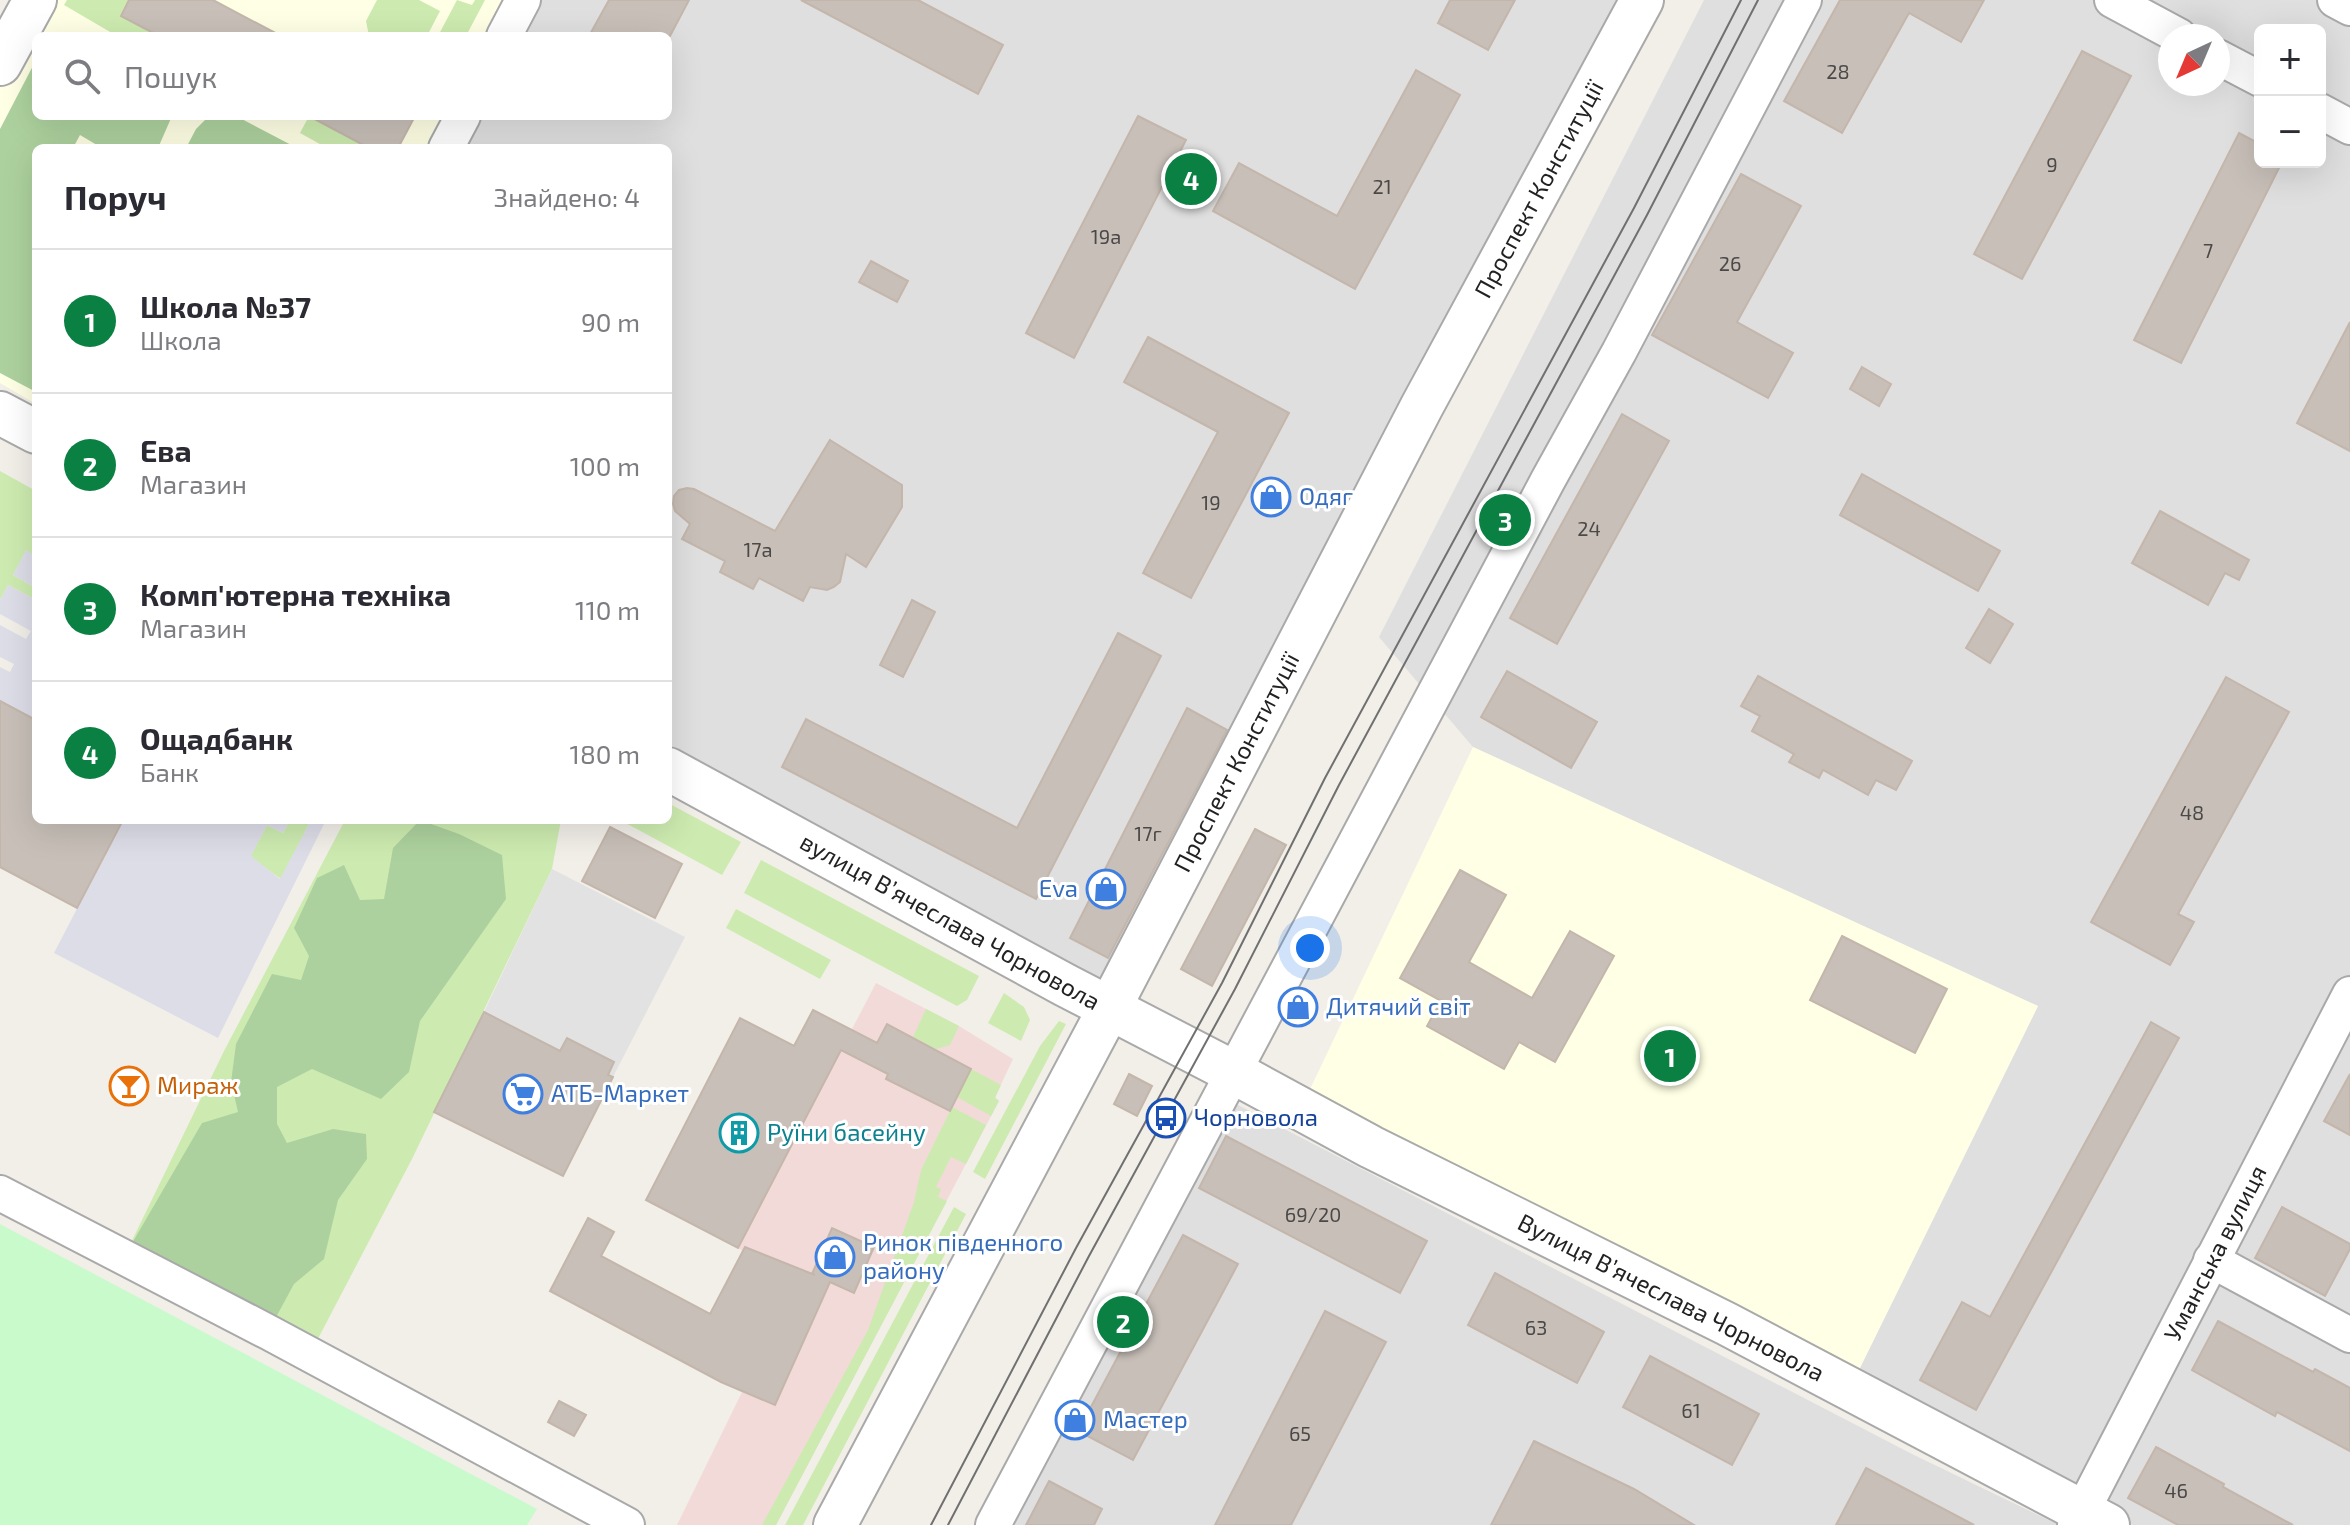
<!DOCTYPE html>
<html lang="uk">
<head>
<meta charset="utf-8">
<style>
	:root { --surface:#fff; --page:#f7f7f7; --text:#2b2b33; --muted:#7c7c81; --line:#e1e1e2; --accent:#0b8043 }
	body { margin:0; font-family:"Exo 2",sans-serif; background:var(--page); color:var(--text) }
	.controls { position:absolute; right:24px; top:24px; display:grid; overflow:hidden; border-radius:12px; box-shadow:0 8px 32px #0002 }
	.controls button { width:72px; height:72px; display:grid; place-items:center; padding:0; border:0; border-bottom:2px solid var(--line); background:var(--surface); color:var(--text); font:40px sans-serif }
	.compass { position:absolute; left:2158px; top:24px; width:72px; height:72px; border-radius:50%; background:var(--surface); box-shadow:0 8px 32px #0002; rotate:224deg }
	.you { position:absolute; left:1310px; top:948px; width:28px; height:28px; margin:-20px; border:6px solid #fff; border-radius:50%; background:#1a73e8; box-shadow:0 0 0 12px #1a73e833 }
	.badge { display:grid; place-items:center; width:52px; height:52px; border-radius:50%; background:var(--accent); color:#fff; font-size:26px; font-weight:700 }
	.pin { position:absolute; translate:-50% -50%; border:4px solid #fff; box-shadow:0 2px 8px #0006 }
	.list { margin:0; padding:0; list-style:none }
	h2 { display:flex; justify-content:space-between; align-items:center; height:104px; margin:0; padding:0 32px; font-size:34px }
	h2 small { font-size:26px; font-weight:400; color:var(--muted) }
	.list li { display:grid; grid-template-columns:52px 1fr auto; gap:24px; align-items:center; box-sizing:border-box; height:144px; padding:0 32px; border-top:2px solid var(--line) }
	.list b { display:block; font-size:30px; white-space:nowrap }
	.list p { margin:0; font-size:26px; white-space:nowrap; color:var(--muted) }
	.list em { font-size:26px; font-style:normal; color:var(--muted) }
	.icon { flex:none; width:44px; height:44px; fill:none; stroke:currentColor; stroke-width:2; stroke-linecap:round; stroke-linejoin:round }
	.map { position:relative; flex:none; width:2350px; height:1525px; overflow:hidden }
	.search { position:absolute; background:var(--surface); box-shadow:0 8px 32px #0002; left:32px; top:32px; width:640px; height:88px; display:flex; align-items:center; gap:20px; box-sizing:border-box; padding:0 28px; border-radius:12px; color:var(--muted); font-size:30px }
	.panel { position:absolute; background:var(--surface); box-shadow:0 8px 32px #0002; left:32px; top:144px; width:640px; height:680px; border-radius:12px }
	.map>svg:first-child { display:block }
	.residential { fill:#e0dfdf; fill-rule:evenodd }
	.commercial { fill:#f2dad9 }
	.education { fill:#ffffe5 }
	.grass { fill:#cdebb0 }
	.forest { fill:#add19e }
	.park { fill:#c8facc }
	.parking { fill:#e2e2e2 }
	.plaza { fill:#dddde8 }
	.building { fill:#c7bfb8; stroke:#c4b6ab; stroke-width:2 }
	.lines { fill:none; stroke-linecap:round; stroke-linejoin:round }
	.minor-casing { stroke:#a9a9a9; stroke-width:38 }
	.tertiary-casing { stroke:#a9a9a9; stroke-width:46 }
	.minor { stroke:#fff; stroke-width:34 }
	.tertiary { stroke:#fff; stroke-width:42 }
	.tram { stroke:#707070; stroke-width:2 }
	.labels { text-anchor:middle; stroke-width:6; stroke-linejoin:round; paint-order:stroke }
	.number-label { font-size:20px; fill:#4b4948 }
	.street-label { font-size:24px; fill:#222; stroke:#fff }
	.shop-label { font-size:24px; fill:#366cbe; stroke:#fff; text-anchor:start }
	.food-label { font-size:24px; fill:#c56008; stroke:#fff; text-anchor:start }
	.transit-label { font-size:24px; fill:#164399; stroke:#fff; text-anchor:start }
	.culture-label { font-size:24px; fill:#0d838f; stroke:#fff; text-anchor:start }
</style>
</head>
<body>
<div class="map">
<svg width="2350" height="1525" viewBox="0 0 2350 1525">
	<rect width="100%" height="100%" fill="#f2efe9"/>
	<g class="residential">
		<path d="M541,0H1625L1099,986L668,753V148H463L480,116H668V36H522Z"/>
		<path d="M1704,0H2350V1525H2132L1856,1376L2038,1006L1473,747L1379,637ZM2260,30H2320V162H2260ZM2170,36H2218V84H2170Z"/>
		<path d="M1211,1091L1912,1454L2059,1525H1003Z"/>
	</g>
	<path class="commercial" d="M876,983L959,1026L1013,1059L995,1097L999,1101L776,1525H677L742,1392L709,1376L767,1265L738,1248Z"/>
	<g class="education">
		<path d="M41,0H541L522,36H36V116H480L463,148H36V404L0,383V77Z"/>
		<path d="M1473,747L2038,1006L1856,1376L1302,1106Z"/>
	</g>
	<g class="grass">
		<path d="M67,0H129L121,16L159,36H117L64,5Z"/>
		<path d="M377,0H419L440,11L427,36H369L366,21Z"/>
		<path d="M457,0L472,5L475,0H485L466,36H438Z"/>
		<path d="M309,116L369,148H327L300,133Z"/>
		<path d="M0,471L36,491V556L26,551L13,575L36,588V600L8,585L0,600Z"/>
		<path d="M668,803L741,842L722,875L620,820H668Z"/>
		<path d="M290,820H311L281,879L250,857L267,825L283,833Z"/>
		<path d="M345,820H561L552,869L412,1159L310,1354L124,1257L224,1051Z"/>
		<path d="M761,860L979,976L967,1000L957,1006L744,893Z"/>
		<path d="M736,909L831,960L820,979L726,928Z"/>
		<path d="M1004,993L1024,1007L1030,1020L1021,1041L988,1023Z"/>
		<path d="M926,1009L959,1026L950,1045L936,1049L913,1037Z"/>
		<path d="M1059,1021L1066,1024L985,1179L973,1172L1040,1046Z"/>
		<path d="M971,1069L1001,1085L995,1098L999,1101L991,1116L957,1097Z"/>
		<path d="M952,1107L986,1125L966,1164L951,1157L936,1187L941,1189L938,1197L947,1201L776,1525H762L868,1330L914,1202L921,1170Z"/>
		<path d="M954,1207L966,1214L803,1525H785Z"/>
	</g>
	<g class="forest">
		<path d="M36,60V116H172L158,148H102L80,135L73,148H36V392L0,373V129Z"/>
		<path d="M209,116H236L297,148H186L196,129Z"/>
		<path d="M420,820L459,834L502,855L506,899L420,1021L409,1072L381,1099L312,1069L277,1087V1124L287,1143L333,1129L366,1134L367,1159L338,1200L324,1259L294,1284L268,1332L124,1257L202,1123L238,1112L231,1082L236,1044L272,974L301,980L309,956L294,928L317,878L344,865L360,900L384,899L393,848Z"/>
	</g>
	<path class="park" d="M0,1224L537,1509L527,1525H0Z"/>
	<path class="parking" d="M552,869L685,937L613,1077L608,1075L614,1062L567,1038L560,1051L484,1012Z"/>
	<g class="plaza">
		<path d="M26,550L36,556V588L13,575Z"/>
		<path d="M8,585L36,600V720L0,701V667L10,672L14,664L0,657V625L26,639L31,631L0,614V600Z"/>
		<path d="M123,820H290L283,833L267,825L251,856L280,879L311,820H326L218,1038L54,953Z"/>
	</g>
	<g class="building">
		<path d="M129,0H213L281,36H159L121,16Z"/>
		<path d="M609,0H689L670,36H589Z"/>
		<path d="M801,0H918L1003,45L978,94Z"/>
		<path d="M1450,0H1515L1488,50L1438,23Z"/>
		<path d="M1840,0H1984L1961,42L1909,13L1842,133L1784,101Z"/>
		<path d="M2082,51L2131,76L2022,279L1974,254Z"/>
		<path d="M1416,70L1460,95L1355,289L1213,211L1239,163L1337,216Z"/>
		<path d="M309,116H415L398,148H369Z"/>
		<path d="M1138,116L1186,140L1074,358L1026,333Z"/>
		<path d="M2239,133L2260,144V162H2282L2181,363L2134,340Z"/>
		<path d="M1741,174L1801,206L1737,322L1793,353L1768,398L1652,335Z"/>
		<path d="M871,261L908,281L897,302L859,282Z"/>
		<path d="M2350,322V451L2297,423Z"/>
		<path d="M1148,337L1289,413L1191,598L1143,573L1218,432L1124,382Z"/>
		<path d="M1862,367L1891,384L1879,406L1850,389Z"/>
		<path d="M1622,414L1669,441L1557,644L1510,618Z"/>
		<path d="M830,440L902,485V507L866,567L846,554L840,582L834,587L827,590L810,587L803,601L759,578L753,589L720,572L725,561L682,539L690,524L675,511L673,504L674,496L679,490L687,488L694,489L775,531Z"/>
		<path d="M1862,474L2000,551L1978,591L1840,515Z"/>
		<path d="M2160,511L2249,560L2239,580L2225,573L2208,605L2132,563Z"/>
		<path d="M912,600L935,612L903,677L880,665Z"/>
		<path d="M1989,609L2013,624L1990,663L1966,648Z"/>
		<path d="M1118,633L1161,656L1036,899L782,767L806,719L1017,828Z"/>
		<path d="M1507,671L1597,722L1571,768L1481,717Z"/>
		<path d="M1758,676L1912,761L1896,790L1876,780L1868,795L1823,770L1819,778L1789,762L1794,754L1752,731L1760,716L1741,706Z"/>
		<path d="M2226,677L2289,712L2178,914L2194,922L2170,965L2091,922Z"/>
		<path d="M0,701L36,720V820H123L77,908L0,867Z"/>
		<path d="M1187,708L1227,730L1108,958L1070,938Z"/>
		<path d="M610,827L682,864L655,918L582,881Z"/>
		<path d="M1255,829L1286,845L1212,986L1181,969Z"/>
		<path d="M1460,870L1506,895L1469,962L1532,998L1570,931L1614,956L1555,1062L1519,1042L1504,1069L1427,1026L1441,1001L1400,978Z"/>
		<path d="M1842,936L1947,989L1915,1053L1810,1000Z"/>
		<path d="M813,1010L877,1043L887,1024L971,1069L950,1111L886,1079L888,1074L841,1050L738,1248L646,1200L740,1018L794,1046Z"/>
		<path d="M484,1012L560,1051L567,1038L614,1062L608,1075L613,1077L563,1176L434,1112Z"/>
		<path d="M2151,1022L2179,1038L1976,1410L1920,1380L1962,1302L1990,1317Z"/>
		<path d="M1129,1074L1152,1086L1137,1116L1114,1104Z"/>
		<path d="M2350,1074V1135L2324,1121Z"/>
		<path d="M1226,1136L1427,1241L1400,1293L1199,1188Z"/>
		<path d="M2282,1207L2350,1244V1249L2325,1296L2255,1258Z"/>
		<path d="M588,1218L614,1232L601,1256L710,1314L745,1247L815,1275L812,1274L832,1228L874,1247L854,1293L830,1282L775,1405L721,1382L550,1291Z"/>
		<path d="M1183,1235L1238,1264L1133,1460L1078,1431Z"/>
		<path d="M1495,1273L1604,1332L1577,1383L1468,1325Z"/>
		<path d="M1325,1311L1386,1342L1291,1525H1215Z"/>
		<path d="M2218,1321L2313,1372L2315,1369L2350,1388V1451L2277,1412L2275,1416L2192,1370Z"/>
		<path d="M1650,1356L1759,1414L1732,1465L1623,1407Z"/>
		<path d="M559,1401L586,1415L574,1436L548,1422Z"/>
		<path d="M1534,1441L1634,1489L1694,1525H1491Z"/>
		<path d="M2156,1447L2224,1484L2223,1487L2293,1525H2178L2128,1498Z"/>
		<path d="M1866,1468L1974,1525H1836Z"/>
		<path d="M1049,1481L1102,1509L1094,1525H1026Z"/>
	</g>
	<g class="lines">
		<g class="minor-casing">
			<g id="minor">
				<path d="M2112,0L2179,36"/>
				<path d="M2335,0L2350,8"/>
				<path d="M504,36L523,0"/>
				<path d="M2218,57L2260,79"/>
				<path d="M2320,111L2350,127"/>
				<path d="M446,148L463,116"/>
				<path d="M0,1193L268,1332L627,1525"/>
				<path d="M2211,1260L2350,1335"/>
				<path d="M993,1525L1548,480L1619,352L1804,0"/>
				<path id="s1" d="M2075,1525L2350,994"/>
			</g>
		</g>
		<g class="tertiary-casing">
			<g id="tertiary">
				<path d="M0,64L35,0"/>
				<path d="M0,413L36,432"/>
				<path d="M668,769L1065,985L1233,1072L1371,1147L1727,1324L2108,1525"/>
				<path id="s2" d="M835,1525L1109,1009L1422,406L1642,0"/>
			</g>
		</g>
		<use href="#minor" class="minor"/>
		<use href="#tertiary" class="tertiary"/>
		<g class="tram">
			<path d="M931,1525L1076,1248L1222,983L1325,778L1634,208L1741,0"/>
			<path d="M948,1525L1089,1256L1235,989L1339,785L1647,215L1758,0"/>
		</g>
	</g>
	<defs>
		<g id="shop-ring" transform="scale(2)"><circle r="9.5" fill="#fff" stroke="#3f7fe0" stroke-width="1.5"/><path d="M-5-2.5h2.3a2.7 3.5 0 0 1 5.4 0H5L5.5 6h-11ZM-1.5-2.5h3a1.5 2.3 0 0 0-3 0Z" fill="#3f7fe0"/></g>
		<g id="bar-ring" transform="scale(2)"><circle r="9.5" fill="#fff" stroke="#e8710a" stroke-width="1.5"/><path d="M-6-5H6L.8 .8V4.5H3.5V6h-7V4.5H-.8V.8Z" fill="#e8710a"/></g>
		<g id="supermarket-ring" transform="scale(2)"><circle r="9.5" fill="#fff" stroke="#3f7fe0" stroke-width="1.5"/><path d="M-6-5.5h2.5l.6 2H6L4.5 2H-2.5L-4.4-4H-6ZM-1.5 3.2a1.3 1.3 0 1 0 .1 0ZM3 3.2a1.3 1.3 0 1 0 .1 0Z" fill="#3f7fe0"/></g>
		<g id="bus-ring" transform="scale(2)"><circle r="9.5" fill="#fff" stroke="#1a4fb4" stroke-width="1.5"/><path d="M-5-6H5V4H4V6H2V4H-2V6H-4V4H-5ZM-3.5-4V0h7V-4ZM-3.5 1.2v1.5H-2V1.2ZM2 1.2v1.5H3.5V1.2Z" fill="#1a4fb4"/></g>
		<g id="building-ring" transform="scale(2)"><circle r="9.5" fill="#fff" stroke="#0f9aa8" stroke-width="1.5"/><path d="M-4-6H4V6H1V3H-1V6H-4ZM-2.5-4.3h1.7v1.8h-1.7ZM.8-4.3h1.7v1.8H.8ZM-2.5-1h1.7V.8h-1.7ZM.8-1h1.7V.8H.8Z" fill="#0f9aa8"/></g>
	</defs>
	<g fill-rule="evenodd">
		<use href="#shop-ring" x="1271" y="497"/>
		<use href="#shop-ring" x="1106" y="889"/>
		<use href="#shop-ring" x="1298" y="1007"/>
		<use href="#bar-ring" x="129" y="1086"/>
		<use href="#supermarket-ring" x="523" y="1094"/>
		<use href="#bus-ring" x="1166" y="1118"/>
		<use href="#building-ring" x="739" y="1133"/>
		<use href="#shop-ring" x="835" y="1257"/>
		<use href="#shop-ring" x="1075" y="1420"/>
	</g>
	<g class="labels">
		<g class="number-label">
			<text x="1838" y="79">28</text>
			<text x="2052" y="172">9</text>
			<text x="1382" y="194">21</text>
			<text x="1106" y="244">19а</text>
			<text x="2208" y="258">7</text>
			<text x="1730" y="271">26</text>
			<text x="1211" y="510">19</text>
			<text x="1589" y="536">24</text>
			<text x="758" y="557">17а</text>
			<text x="2192" y="820">48</text>
			<text x="1148" y="841">17г</text>
			<text x="1313" y="1222">69/20</text>
			<text x="1536" y="1335">63</text>
			<text x="1691" y="1418">61</text>
			<text x="1300" y="1441">65</text>
			<text x="2176" y="1498">46</text>
		</g>
		<g class="street-label">
			<text dy="8" stroke="none"><textPath href="#s2" startOffset="1510">Проспект Конституції</textPath></text>
			<text dy="8" stroke="none"><textPath href="#s2" startOffset="862">Проспект Конституції</textPath></text>
			<text transform="translate(950 922) rotate(29)" y="8">вулиця Вʼячеслава Чорновола</text>
			<text dy="8" stroke="none"><textPath href="#s1" startOffset="306">Уманська вулиця</textPath></text>
			<text transform="translate(1671 1298) rotate(27)" y="8">Вулиця Вʼячеслава Чорновола</text>
		</g>
		<g class="shop-label">
			<text x="1299" y="505">Одяг</text>
			<text x="1078" y="897" text-anchor="end">Eva</text>
			<text x="1326" y="1015">Дитячий світ</text>
			<text x="551" y="1102">АТБ-Маркет</text>
			<text x="863" y="1251">Ринок південного<tspan x="863" dy="28">району</tspan></text>
			<text x="1103" y="1428">Мастер</text>
		</g>
		<g class="food-label">
			<text x="157" y="1094">Мираж</text>
		</g>
		<g class="transit-label">
			<text x="1194" y="1126">Чорновола</text>
		</g>
		<g class="culture-label">
			<text x="767" y="1141">Руїни басейну</text>
		</g>
	</g>
</svg>
<div class="controls">
<button>+</button>
<button>−</button>
</div>
<svg class="compass" viewBox="-18 -18 36 36"><path d="M0-13l5 13h-10z" fill="#e53935"/><path d="M0 13l5-13h-10z" fill="#7c7c81"/></svg>
<div class="you"></div>
<div class="pin badge" style="left:1670px;top:1056px">1</div>
<div class="pin badge" style="left:1123px;top:1322px">2</div>
<div class="pin badge" style="left:1505px;top:520px">3</div>
<div class="pin badge" style="left:1191px;top:179px">4</div>
<div class="search"><svg class="icon" aria-label="search" viewBox="0 0 24 24"><circle cx="10" cy="10" r="6"/><path d="M15 15l6 6"/></svg>Пошук</div>
<section class="panel">
<h2>Поруч<small>Знайдено: 4</small></h2>
<ul class="list">
<li><span class="badge">1</span><div><b>Школа №37</b><p>Школа</p></div><em>90 m</em></li>
<li><span class="badge">2</span><div><b>Ева</b><p>Магазин</p></div><em>100 m</em></li>
<li><span class="badge">3</span><div><b>Комп'ютерна техніка</b><p>Магазин</p></div><em>110 m</em></li>
<li><span class="badge">4</span><div><b>Ощадбанк</b><p>Банк</p></div><em>180 m</em></li>
</ul>
</section>
</div>
</body>
</html>
